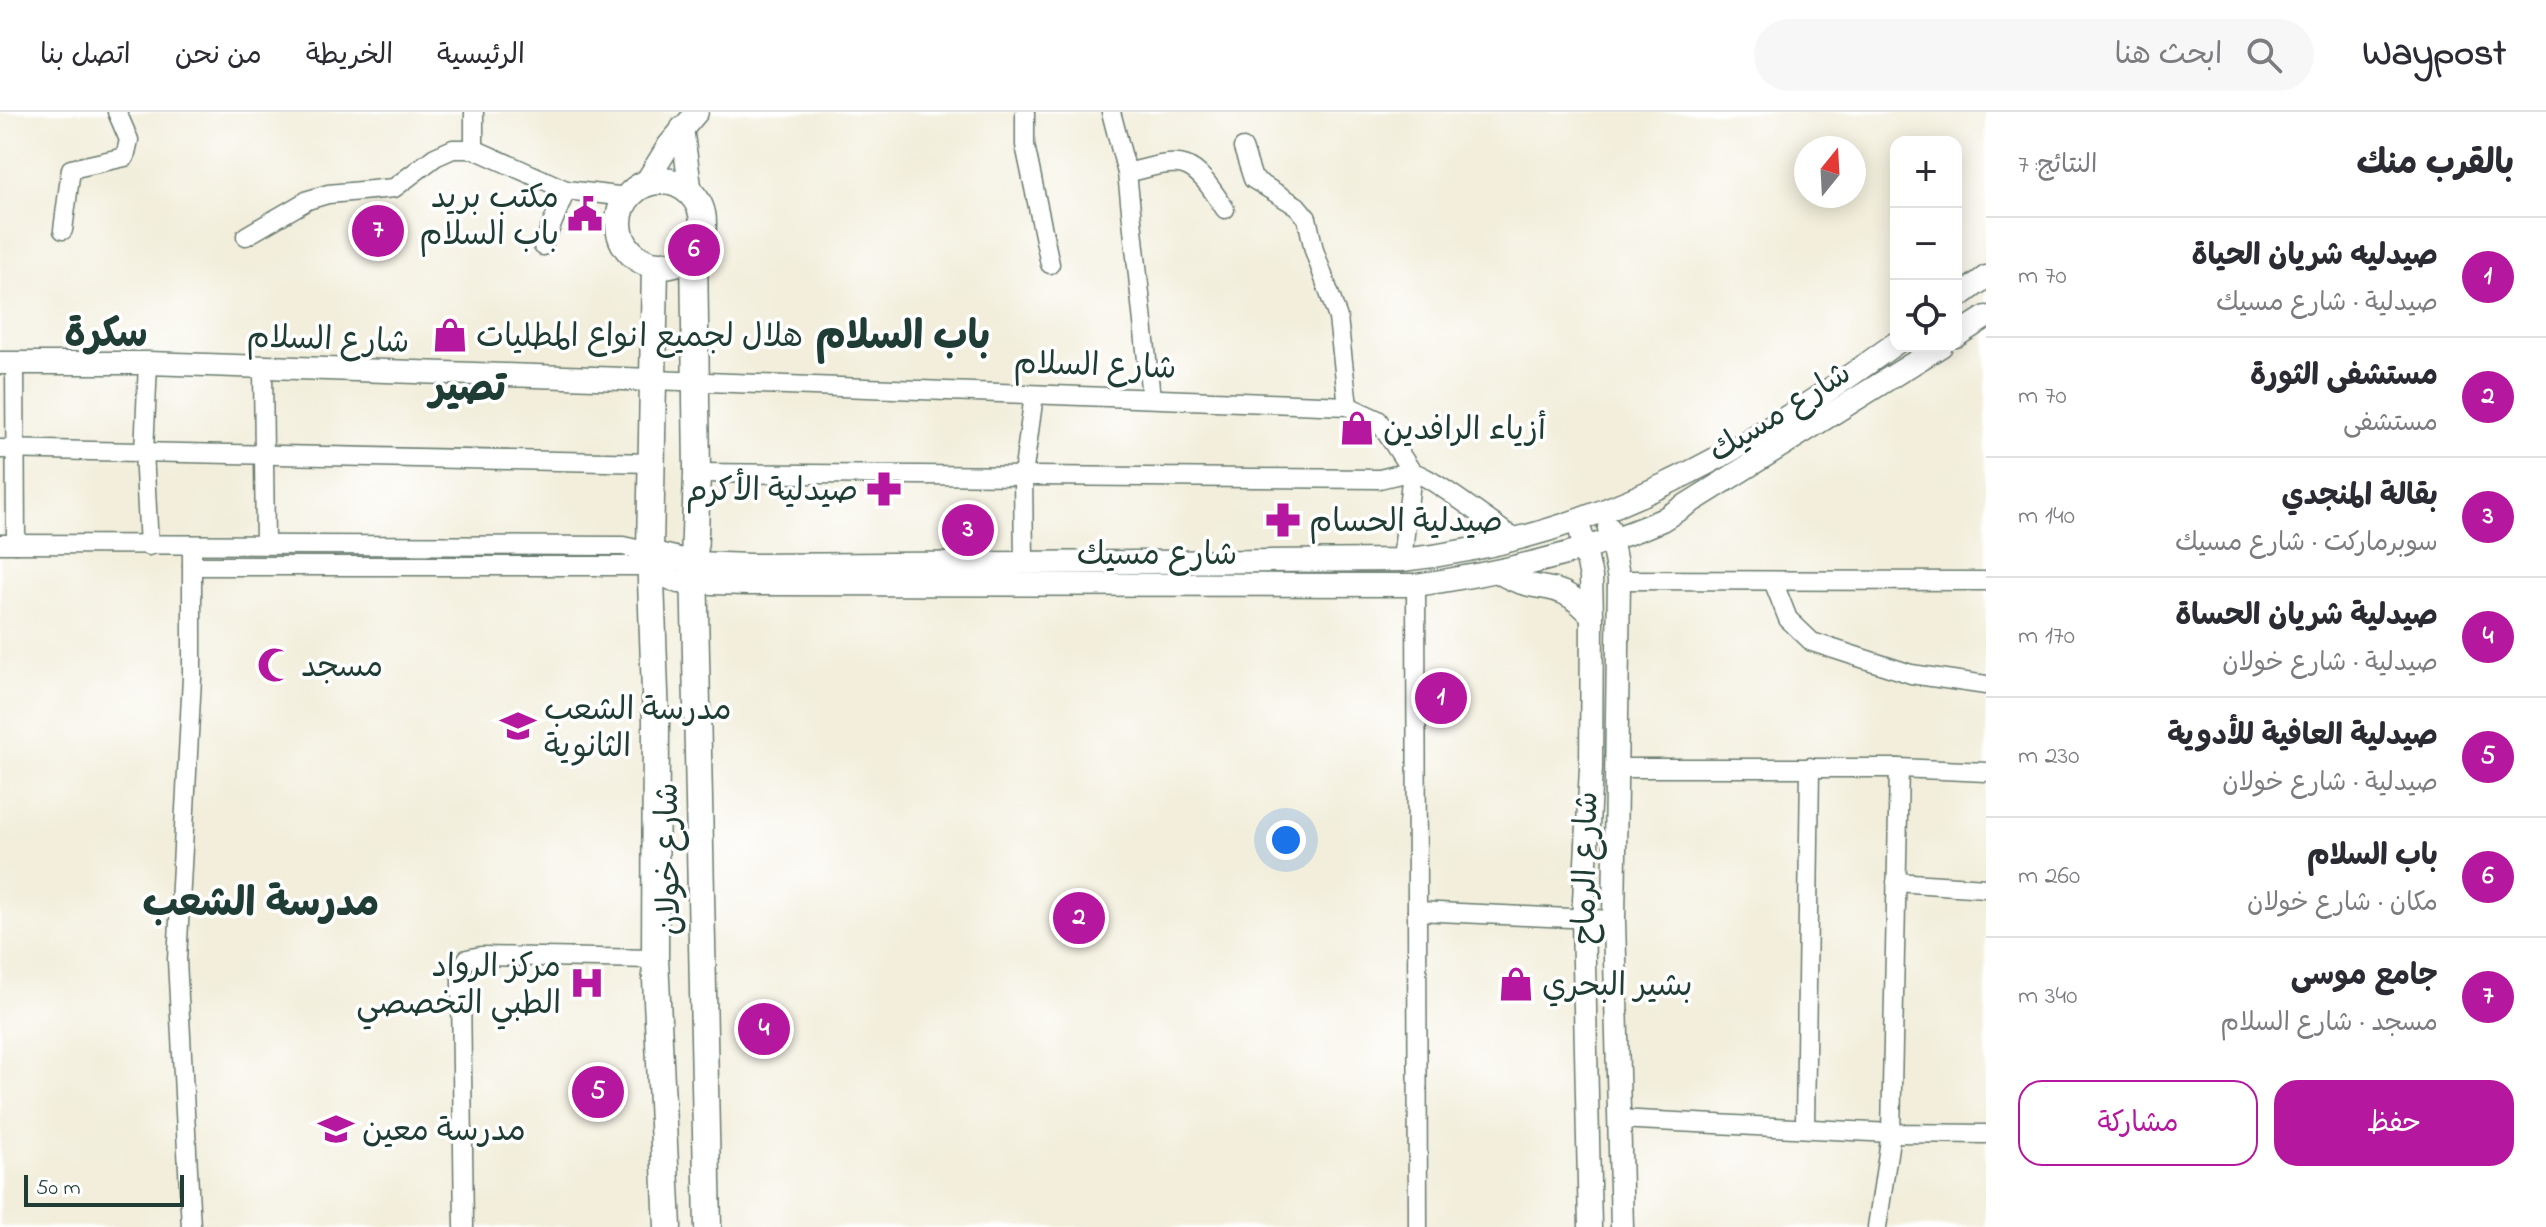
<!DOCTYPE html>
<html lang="ar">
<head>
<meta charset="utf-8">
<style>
	:root { --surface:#fff; --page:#f7f7f7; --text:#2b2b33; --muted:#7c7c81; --line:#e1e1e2; --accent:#b5179e }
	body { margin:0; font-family:"Indie Flower","Playpen Sans Arabic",sans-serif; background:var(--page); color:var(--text); direction:rtl }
	.controls { position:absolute; right:24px; top:24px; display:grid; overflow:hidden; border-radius:16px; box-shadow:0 4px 20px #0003 }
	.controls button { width:72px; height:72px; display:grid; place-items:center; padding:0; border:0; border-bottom:2px solid var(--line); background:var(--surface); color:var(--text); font:40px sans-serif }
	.compass { position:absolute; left:1794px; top:24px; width:72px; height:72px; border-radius:50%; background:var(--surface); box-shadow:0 4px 20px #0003; rotate:18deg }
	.scale { position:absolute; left:24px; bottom:20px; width:160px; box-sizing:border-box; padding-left:8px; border:4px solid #1f3d34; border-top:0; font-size:22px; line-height:28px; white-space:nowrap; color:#1f3d34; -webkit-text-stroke:6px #fff; paint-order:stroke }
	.you { position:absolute; left:1286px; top:728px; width:28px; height:28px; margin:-20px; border:6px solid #fff; border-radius:50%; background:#1a73e8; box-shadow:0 0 0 12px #1a73e833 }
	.badge { display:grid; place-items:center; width:52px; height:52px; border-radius:50%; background:var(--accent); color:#fff; font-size:26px; font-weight:700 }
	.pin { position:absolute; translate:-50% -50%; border:4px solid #fff; box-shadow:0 2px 8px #0006 }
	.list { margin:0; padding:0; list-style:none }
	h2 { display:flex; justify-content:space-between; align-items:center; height:104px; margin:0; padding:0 32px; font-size:34px }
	h2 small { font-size:26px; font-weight:400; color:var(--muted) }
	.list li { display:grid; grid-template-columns:52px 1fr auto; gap:24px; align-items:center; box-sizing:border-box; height:120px; padding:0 32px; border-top:2px solid var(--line) }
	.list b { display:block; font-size:30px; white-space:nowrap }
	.list p { margin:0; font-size:26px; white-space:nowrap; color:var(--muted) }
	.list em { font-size:26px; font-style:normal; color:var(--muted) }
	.actions { display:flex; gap:16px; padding:24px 32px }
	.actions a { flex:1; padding:18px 0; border:2px solid var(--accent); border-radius:24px; text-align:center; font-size:28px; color:var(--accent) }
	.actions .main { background:var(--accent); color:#fff }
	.icon { flex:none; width:44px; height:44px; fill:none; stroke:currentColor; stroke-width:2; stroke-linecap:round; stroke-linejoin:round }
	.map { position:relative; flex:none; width:1986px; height:1115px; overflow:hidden; direction:ltr }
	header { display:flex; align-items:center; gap:48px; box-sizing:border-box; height:112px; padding:0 40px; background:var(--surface); border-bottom:2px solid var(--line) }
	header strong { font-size:38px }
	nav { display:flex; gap:44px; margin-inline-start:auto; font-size:28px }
	.search { width:560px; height:72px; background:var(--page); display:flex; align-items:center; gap:20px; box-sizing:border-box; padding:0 28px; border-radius:44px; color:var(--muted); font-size:30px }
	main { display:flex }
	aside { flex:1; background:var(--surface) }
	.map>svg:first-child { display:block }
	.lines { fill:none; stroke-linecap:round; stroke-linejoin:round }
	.minor-casing { stroke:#697b6e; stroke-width:21 }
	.tertiary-casing { stroke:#697b6e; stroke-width:25 }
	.secondary-casing { stroke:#697b6e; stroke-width:29 }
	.minor { stroke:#fff; stroke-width:18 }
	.tertiary { stroke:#fff; stroke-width:22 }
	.secondary { stroke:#fff; stroke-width:26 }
	.labels { text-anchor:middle; stroke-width:7; stroke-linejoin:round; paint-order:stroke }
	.poi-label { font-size:32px; fill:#1f3d34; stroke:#fff; text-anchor:start }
	.street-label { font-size:32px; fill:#1f3d34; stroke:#fff }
	.district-label { font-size:40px; font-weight:bold; fill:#1f3d34; stroke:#fff }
</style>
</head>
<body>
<header>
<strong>Waypost</strong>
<div class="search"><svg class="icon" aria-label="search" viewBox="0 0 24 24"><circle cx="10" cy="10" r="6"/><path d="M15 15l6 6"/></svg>ابحث هنا</div>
<nav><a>الرئيسية</a><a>الخريطة</a><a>من نحن</a><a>اتصل بنا</a></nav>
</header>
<main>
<aside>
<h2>بالقرب منك<small>النتائج: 7</small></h2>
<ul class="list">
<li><span class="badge">1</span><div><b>صيدليه شريان الحياة</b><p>صيدلية · شارع مسيك</p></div><em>70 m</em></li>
<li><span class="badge">2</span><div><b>مستشفى الثورة</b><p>مستشفى</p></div><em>70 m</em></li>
<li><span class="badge">3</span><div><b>بقالة المنجدي</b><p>سوبرماركت · شارع مسيك</p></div><em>140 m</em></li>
<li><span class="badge">4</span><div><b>صيدلية شريان الحساة</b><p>صيدلية · شارع خولان</p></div><em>170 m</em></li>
<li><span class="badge">5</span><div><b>صيدلية العافية للأدوية</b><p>صيدلية · شارع خولان</p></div><em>230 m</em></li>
<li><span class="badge">6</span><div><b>باب السلام</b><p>مكان · شارع خولان</p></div><em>260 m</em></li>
<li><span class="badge">7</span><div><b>جامع موسى</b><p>مسجد · شارع السلام</p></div><em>340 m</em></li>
</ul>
<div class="actions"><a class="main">حفظ</a><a>مشاركة</a></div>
</aside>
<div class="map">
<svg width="1986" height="1115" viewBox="0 0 1986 1115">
	<rect width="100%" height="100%" fill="#fff"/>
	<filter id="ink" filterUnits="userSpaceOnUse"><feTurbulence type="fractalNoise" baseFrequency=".0125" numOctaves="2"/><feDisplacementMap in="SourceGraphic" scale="16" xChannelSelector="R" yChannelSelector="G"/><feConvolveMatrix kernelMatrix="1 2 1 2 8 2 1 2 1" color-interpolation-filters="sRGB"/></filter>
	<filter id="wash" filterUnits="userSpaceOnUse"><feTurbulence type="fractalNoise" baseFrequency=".006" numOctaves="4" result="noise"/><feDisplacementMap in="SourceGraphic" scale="32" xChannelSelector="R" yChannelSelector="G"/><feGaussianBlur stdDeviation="1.8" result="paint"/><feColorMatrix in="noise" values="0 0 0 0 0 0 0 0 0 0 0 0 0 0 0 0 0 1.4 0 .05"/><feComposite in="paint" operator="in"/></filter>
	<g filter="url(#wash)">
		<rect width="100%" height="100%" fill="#f2eedb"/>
	</g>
	<g filter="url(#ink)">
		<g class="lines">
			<g class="minor-casing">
				<g id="minor">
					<path d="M1025,0V33L1050,152"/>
					<path d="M1111,0L1127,61L1151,285"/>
					<path d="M1243,36L1253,67L1297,94L1307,106L1314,138L1338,206L1348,294"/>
					<path d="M474,37V0"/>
					<path d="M1127,61C1186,45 1191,45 1225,97"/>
					<path d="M63,118L71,57L125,45L129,28L117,0"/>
					<path d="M246,124L308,88L328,82L394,76L435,45L453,37H474L566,78L627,85"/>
					<path d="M543,134L566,78"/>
					<path d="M15,251L16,432"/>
					<path d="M148,251L144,340L149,434"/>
					<path d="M263,257L265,432"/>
					<path d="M653,268L1348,294L1378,308L1412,360"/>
					<path d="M0,337L653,351"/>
					<path d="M697,361L1379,367C1389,365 1401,361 1411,360C1426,360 1498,416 1517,428"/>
					<path d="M0,432L623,434L650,440"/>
					<path d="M1402,448L1412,360"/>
					<path d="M1024,452L1023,364L1034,283"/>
					<path d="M192,454H642L652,458"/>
					<path d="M1619,468L1986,469"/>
					<path d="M1773,469L1788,507L1812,530L1911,562L1986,573"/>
					<path d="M1416,473L1418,1115"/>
					<path d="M1617,656H1899L1986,660"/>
					<path d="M1896,770L1986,776"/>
					<path d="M1417,799L1614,808"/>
					<path d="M1618,1007L1891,1021L1986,1022"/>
					<path d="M1805,1015L1810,655"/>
					<path d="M191,1115L177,848L192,566V434"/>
					<path d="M464,1115L461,877V858L467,847L481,844L655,847"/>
					<path d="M1877,1115L1891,1021L1899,656"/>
				</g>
			</g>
			<g class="tertiary-casing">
				<g id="tertiary">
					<path d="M682,16L691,81"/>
					<path d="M645,72L669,33L697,0"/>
					<path d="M1956,187L1986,165"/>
					<path d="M1956,224L1986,205"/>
					<path d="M0,251H148L653,268"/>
					<path d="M1609,416L1619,468L1614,808L1622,1115"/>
					<path d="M1581,421L1591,465L1592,504L1591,656L1583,808L1590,1115"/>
					<path d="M650,440L694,451L750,453L1402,448C1591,428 1745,341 1896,231"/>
					<path d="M652,458L678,470L748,472L1416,473C1500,461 1583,442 1662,408L1941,234"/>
					<path d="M1500,461C1542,486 1555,462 1592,504"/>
				</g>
			</g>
			<g class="secondary-casing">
				<g id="secondary">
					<circle cx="661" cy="111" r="42"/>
					<path d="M694,138L697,361L694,451L708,1115"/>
					<path d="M655,153L650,440L656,609L655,847L668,1115"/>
				</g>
			</g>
			<use href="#minor" class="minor"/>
			<use href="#tertiary" class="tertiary"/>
			<use href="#secondary" class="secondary"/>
		</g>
	</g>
	<defs>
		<g id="civic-bare" transform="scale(2.76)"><path d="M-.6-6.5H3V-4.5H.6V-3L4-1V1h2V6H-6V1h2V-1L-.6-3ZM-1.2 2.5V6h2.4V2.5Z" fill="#b5179e" stroke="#fff" stroke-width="2.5" paint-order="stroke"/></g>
		<g id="shop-bare" transform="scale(2.76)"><path d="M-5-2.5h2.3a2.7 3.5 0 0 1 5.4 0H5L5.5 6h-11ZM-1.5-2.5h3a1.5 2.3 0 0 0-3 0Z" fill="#b5179e" stroke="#fff" stroke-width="2.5" paint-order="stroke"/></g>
		<g id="pharmacy-bare" transform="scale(2.76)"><path d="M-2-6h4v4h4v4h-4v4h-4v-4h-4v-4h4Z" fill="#b5179e" stroke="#fff" stroke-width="2.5" paint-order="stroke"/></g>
		<g id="mosque-bare" transform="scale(2.76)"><path d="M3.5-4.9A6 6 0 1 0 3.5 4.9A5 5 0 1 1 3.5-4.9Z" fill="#b5179e" stroke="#fff" stroke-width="2.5" paint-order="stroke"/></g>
		<g id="school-bare" transform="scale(2.76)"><path d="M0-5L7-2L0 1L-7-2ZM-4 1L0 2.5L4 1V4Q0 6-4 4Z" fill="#b5179e" stroke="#fff" stroke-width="2.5" paint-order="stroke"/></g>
		<g id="hospital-bare" transform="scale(2.76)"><path d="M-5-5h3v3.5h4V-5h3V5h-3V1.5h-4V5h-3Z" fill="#b5179e" stroke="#fff" stroke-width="2.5" paint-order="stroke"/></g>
	</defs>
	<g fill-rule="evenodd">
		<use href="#civic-bare" x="585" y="102"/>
		<use href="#shop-bare" x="450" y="223"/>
		<use href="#shop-bare" x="1357" y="316"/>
		<use href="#pharmacy-bare" x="884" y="377"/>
		<use href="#pharmacy-bare" x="1283" y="408"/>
		<use href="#mosque-bare" x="275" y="553"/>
		<use href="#school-bare" x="518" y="614"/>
		<use href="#hospital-bare" x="587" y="871"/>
		<use href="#shop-bare" x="1516" y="872"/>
		<use href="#school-bare" x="336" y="1017"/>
	</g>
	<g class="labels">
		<g class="poi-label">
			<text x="559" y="95" text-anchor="end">مكتب بريد<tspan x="559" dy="37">باب السلام</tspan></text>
			<text x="476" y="234">هلال لجميع انواع المطليات</text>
			<text x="1383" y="327">أزياء الرافدين</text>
			<text x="858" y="388" text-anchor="end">صيدلية الأكرم</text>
			<text x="1309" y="419">صيدلية الحسام</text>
			<text x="301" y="564">مسجد</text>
			<text x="544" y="607">مدرسة الشعب<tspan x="544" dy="37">الثانوية</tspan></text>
			<text x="561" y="864" text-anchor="end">مركز الرواد<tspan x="561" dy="37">الطبي التخصصي</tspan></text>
			<text x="1542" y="883">بشير البحري</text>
			<text x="362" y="1028">مدرسة معين</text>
		</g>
		<g class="street-label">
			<text transform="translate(328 226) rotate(2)" y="11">شارع السلام</text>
			<text transform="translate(1095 252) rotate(2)" y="11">شارع السلام</text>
			<text transform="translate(1779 299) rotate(-32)" y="11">شارع مسيك</text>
			<text x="1157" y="452">شارع مسيك</text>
			<text transform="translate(667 747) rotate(-91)" y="11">شارع خولان</text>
			<text transform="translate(1584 756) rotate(-89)" y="11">شارع الرماح</text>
		</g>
		<g class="district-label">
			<text x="106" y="234">سكرة</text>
			<text x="903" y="236">باب السلام</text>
			<text x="468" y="288">تصير</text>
			<text x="261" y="803">مدرسة الشعب</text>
		</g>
	</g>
</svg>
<div class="controls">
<button>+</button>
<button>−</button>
<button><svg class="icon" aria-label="locate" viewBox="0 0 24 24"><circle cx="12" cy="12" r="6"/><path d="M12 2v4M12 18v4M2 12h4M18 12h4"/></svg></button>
</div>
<svg class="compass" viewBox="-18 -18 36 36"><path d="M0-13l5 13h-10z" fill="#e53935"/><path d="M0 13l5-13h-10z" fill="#7c7c81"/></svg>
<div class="scale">50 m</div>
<div class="you"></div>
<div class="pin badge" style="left:1441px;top:586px">1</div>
<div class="pin badge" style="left:1079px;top:806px">2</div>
<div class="pin badge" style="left:968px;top:418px">3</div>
<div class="pin badge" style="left:764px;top:917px">4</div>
<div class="pin badge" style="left:598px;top:980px">5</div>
<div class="pin badge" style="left:694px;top:138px">6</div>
<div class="pin badge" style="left:378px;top:119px">7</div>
</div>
</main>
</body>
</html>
